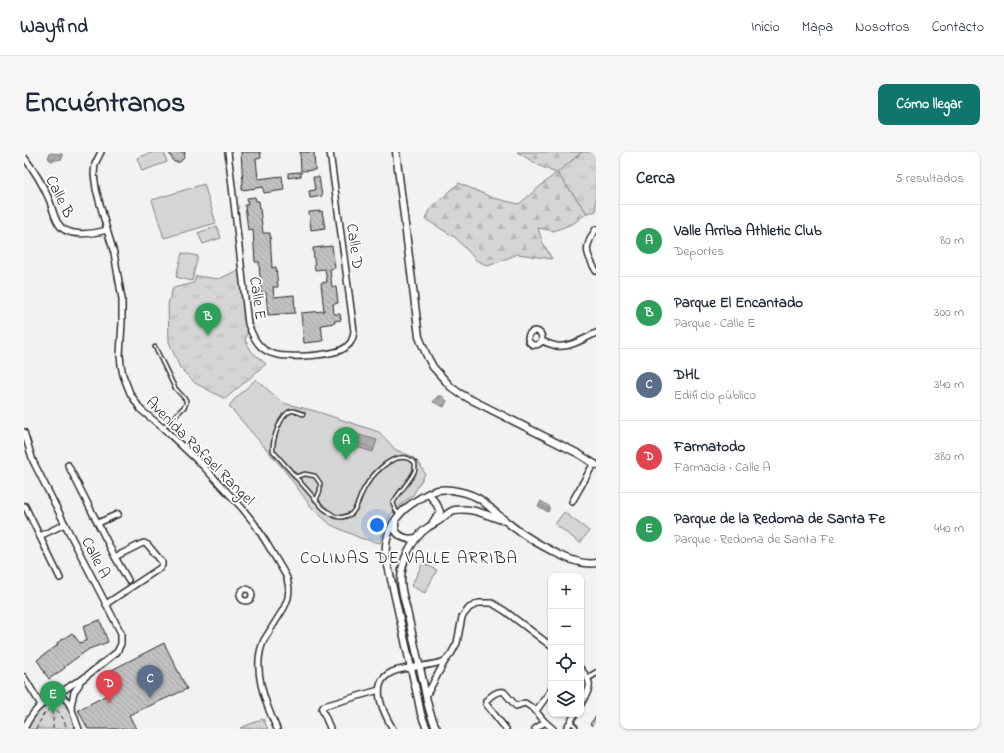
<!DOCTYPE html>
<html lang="es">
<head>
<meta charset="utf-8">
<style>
	:root { --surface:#fff; --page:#f6f6f7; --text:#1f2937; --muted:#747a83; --line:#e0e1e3; --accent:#0f766e }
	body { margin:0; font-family:"Indie Flower",sans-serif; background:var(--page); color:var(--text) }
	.controls { position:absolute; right:12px; bottom:12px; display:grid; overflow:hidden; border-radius:8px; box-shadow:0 1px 3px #0004 }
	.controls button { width:36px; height:36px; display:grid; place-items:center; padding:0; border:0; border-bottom:1px solid var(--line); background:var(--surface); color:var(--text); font:20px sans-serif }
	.you { position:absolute; left:353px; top:373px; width:14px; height:14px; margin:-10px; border:3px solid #fff; border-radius:50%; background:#1a73e8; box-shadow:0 0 0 6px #1a73e833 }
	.badge { display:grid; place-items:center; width:26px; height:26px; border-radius:50%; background:var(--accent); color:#fff; font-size:13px; font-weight:700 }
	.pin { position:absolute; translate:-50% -33px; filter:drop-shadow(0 1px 2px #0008) }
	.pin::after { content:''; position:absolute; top:21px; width:14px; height:12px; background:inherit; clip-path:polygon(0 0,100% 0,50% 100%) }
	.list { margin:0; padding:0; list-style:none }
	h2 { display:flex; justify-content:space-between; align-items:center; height:52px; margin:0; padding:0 16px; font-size:17px }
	h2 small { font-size:13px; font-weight:400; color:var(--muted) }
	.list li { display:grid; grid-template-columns:26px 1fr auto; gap:12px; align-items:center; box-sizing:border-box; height:72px; padding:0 16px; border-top:1px solid var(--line) }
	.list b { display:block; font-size:15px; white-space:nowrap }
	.list p { margin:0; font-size:13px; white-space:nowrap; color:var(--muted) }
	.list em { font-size:13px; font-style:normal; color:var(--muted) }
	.icon { flex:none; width:22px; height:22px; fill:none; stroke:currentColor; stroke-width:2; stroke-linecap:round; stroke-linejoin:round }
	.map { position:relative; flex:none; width:572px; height:577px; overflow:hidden; border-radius:8px }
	header { display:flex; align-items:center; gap:24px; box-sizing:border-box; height:56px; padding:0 20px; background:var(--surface); border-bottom:1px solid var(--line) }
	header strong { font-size:19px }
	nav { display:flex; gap:22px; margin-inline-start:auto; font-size:14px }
	.intro { display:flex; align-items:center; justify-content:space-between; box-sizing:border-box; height:96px; padding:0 24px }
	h1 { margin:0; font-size:28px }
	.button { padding:10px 18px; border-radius:8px; background:var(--accent); color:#fff; font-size:14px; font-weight:700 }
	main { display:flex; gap:24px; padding:0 24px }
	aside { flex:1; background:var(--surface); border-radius:8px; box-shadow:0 1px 3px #0004 }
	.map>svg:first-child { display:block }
	.grass { fill:url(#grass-tufts); stroke:#808080 }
	.forest { fill:url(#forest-firs); stroke:#808080 }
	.pitch { fill:#d5d5d5; stroke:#808080 }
	.water { fill:url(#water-waves); stroke:#787878 }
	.building { fill:url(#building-back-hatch); stroke:#2b2b2b }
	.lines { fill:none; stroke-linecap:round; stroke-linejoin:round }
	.service-casing { stroke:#2b2b2b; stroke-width:5.5 }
	.minor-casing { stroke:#2b2b2b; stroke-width:8 }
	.tertiary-casing { stroke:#2b2b2b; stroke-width:9 }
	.path { stroke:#2b2b2b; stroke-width:1; stroke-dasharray:4 3; stroke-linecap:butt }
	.service { stroke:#fff; stroke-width:2.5 }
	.minor { stroke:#fff; stroke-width:5 }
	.tertiary { stroke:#fff; stroke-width:6 }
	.labels { text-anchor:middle; stroke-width:3.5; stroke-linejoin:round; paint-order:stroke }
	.street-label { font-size:16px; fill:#2b2b2b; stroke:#fff }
	.neighbourhood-label { font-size:17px; letter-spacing:1px; fill:#2b2b2b; stroke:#fff }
</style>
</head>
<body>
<header>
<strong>Wayfind</strong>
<nav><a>Inicio</a><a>Mapa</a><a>Nosotros</a><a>Contacto</a></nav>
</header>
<div class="intro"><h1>Encuéntranos</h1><a class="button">Cómo llegar</a></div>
<main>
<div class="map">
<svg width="572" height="577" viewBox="0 0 572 577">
	<defs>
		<pattern id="grass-tufts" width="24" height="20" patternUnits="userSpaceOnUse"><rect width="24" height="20" fill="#d5d5d5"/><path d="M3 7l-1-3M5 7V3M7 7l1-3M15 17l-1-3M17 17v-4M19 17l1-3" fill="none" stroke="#b7b7b7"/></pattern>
		<pattern id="forest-firs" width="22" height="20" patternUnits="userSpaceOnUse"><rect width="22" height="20" fill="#d5d5d5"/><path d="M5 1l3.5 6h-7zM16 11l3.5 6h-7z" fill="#b7b7b7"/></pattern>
		<pattern id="water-waves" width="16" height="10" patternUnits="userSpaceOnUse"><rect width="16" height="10" fill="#ababab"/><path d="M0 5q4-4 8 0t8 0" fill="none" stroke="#8b8b8b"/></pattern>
		<pattern id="building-back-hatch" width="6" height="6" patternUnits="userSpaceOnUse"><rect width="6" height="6" fill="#c1c1c1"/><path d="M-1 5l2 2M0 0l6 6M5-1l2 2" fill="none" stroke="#a6a6a6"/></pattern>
	</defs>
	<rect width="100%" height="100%" fill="#f2f2f2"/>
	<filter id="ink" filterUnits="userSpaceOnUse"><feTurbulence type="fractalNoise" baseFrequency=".025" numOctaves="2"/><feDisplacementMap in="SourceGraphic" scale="8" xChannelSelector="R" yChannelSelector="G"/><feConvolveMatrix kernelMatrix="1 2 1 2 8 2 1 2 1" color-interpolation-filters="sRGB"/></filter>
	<g filter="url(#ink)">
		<g class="grass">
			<path d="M558,0H572V59L563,61L533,21Z"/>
			<path d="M214,118L224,179L221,188L228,200L242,212L201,247L171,231L156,216L145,190L144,152L149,136L170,131L172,124L195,127Z"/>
			<path d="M33,546C47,551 47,564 52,577H3L12,562Z"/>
			<path d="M239,567L244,577L216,576Z"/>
		</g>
		<path class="forest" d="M493,0H558L533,21L563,61L550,71L530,79L514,76L518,89L528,107L494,102L464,114L452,108L432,86L401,67L405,58L435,31L469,46L495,52L532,21L516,14Z"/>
		<g class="pitch">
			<path d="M130,0H140L143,10L118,19L113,6Z"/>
			<path d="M180,32L192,71L140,86L128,48Z"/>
			<path d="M193,74L197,86L179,92L174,81Z"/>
			<path d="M158,101L174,104L168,129L152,125Z"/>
			<path d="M232,227L259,251L291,259L355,280L372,298L387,304L396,312L401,322L389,343L380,350L367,362L361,374L356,391L336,386L307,373L288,356L261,319L205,254L209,249Z"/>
			<path d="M540,360L565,379L556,391L531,372Z"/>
			<path d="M399,411L413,418L401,441L387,434Z"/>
		</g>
		<g class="water">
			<path d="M26,1L38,2L39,4L38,7L27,9L24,6Z"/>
			<path d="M414,244H418L423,249L420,255L409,250Z"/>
			<path d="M332,282L353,288L349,300L329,294Z"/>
			<path d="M517,349L526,355L524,360L514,354Z"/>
		</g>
		<g class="building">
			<path d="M146,0H161L160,6L156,10H150L146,3Z"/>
			<path d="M217,0H236L237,6L232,7L234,27L258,24L260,38L240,41L239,35L218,38V32H219Z"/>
			<path d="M276,0H290L291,18L277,19Z"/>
			<path d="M277,20V24L264,26V21Z"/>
			<path d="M289,25H295L298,44L286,46L285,39L291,38Z"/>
			<path d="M231,45L232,49H235L239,81H246L248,116L252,115L254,135H249L250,145L270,143L271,161L244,163L242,141H237L235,110H231L229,77L224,78L221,53H224L223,46Z"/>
			<path d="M298,59L301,76L287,78L285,60Z"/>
			<path d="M308,94L311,116L306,117L308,135H312L314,151L309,152L310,162H316L317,168L310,169L311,171L297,173L299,189L280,191L277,161L300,159L297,131L303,130L301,117L291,118L289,96Z"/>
			<path d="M76,468L84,490L65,497L40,515L41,516L25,527L20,520H21L13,508L34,493L33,491L48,481L56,491L63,488L59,474Z"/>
			<path d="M140,491L163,537L105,563L112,577H64L54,558L87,541L78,523Z"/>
			<path d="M572,564V576L566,572Z"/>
		</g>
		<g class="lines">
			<g class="service-casing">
				<g id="service">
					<path d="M131,195L151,236L162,248V251L161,254L139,276"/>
					<path d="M279,262C275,261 271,258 267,259C256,262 248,289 249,299L299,356C303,359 310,365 315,365C318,366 325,363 327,362C334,356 335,345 340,337C347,324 366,302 383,306C386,307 388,309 391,311C391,313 391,316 391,318C389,326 374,341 369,351L372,359L376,362"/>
					<path d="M271,325L281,322L291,324L296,331V339L292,348"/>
					<path d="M547,570L552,575V577"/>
				</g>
			</g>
			<g class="minor-casing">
				<g id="minor">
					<path d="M77,0L71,12L70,22L72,37L83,78L90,101L98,147V170L96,203L97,213L99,223L106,241L117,258L139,276L179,314L218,356L230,371L242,390L261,422L263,426L265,437L264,446L260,456L240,488C227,515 241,551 253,577"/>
					<path d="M204,0L224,172C228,182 232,192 241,198C247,202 257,204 265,204C276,205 313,203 322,195C328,191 329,186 330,179L306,0"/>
					<path d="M0,5C9,17 18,31 24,45C28,53 29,63 34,71C42,86 68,82 83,78"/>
					<path d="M572,77C560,95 561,100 572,119"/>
					<circle cx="511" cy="186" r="7"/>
					<path d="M518,189C523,191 528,193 533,194C545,196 562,186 572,181"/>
					<path d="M0,280L9,309L49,388L97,481V492L93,500L56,529L52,530L30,545"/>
					<path d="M44,313L91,405L104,428"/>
					<path d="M548,350L570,311"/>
					<path d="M1,354L36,426"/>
					<path d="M74,371L94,362"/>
					<path d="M16,384L41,372"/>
					<circle cx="222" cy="443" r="6"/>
					<path d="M82,452L136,416L138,413V410L124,393L120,391L117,392L91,405"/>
					<path d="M557,517C570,533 566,536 557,552"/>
					<path d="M0,525L17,553"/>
					<path d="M564,526L572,521"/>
					<path d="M402,544L421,509L427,502L433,491L438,465L445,456L455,451H468L481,459L527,494"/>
					<path d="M47,554L50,540L55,533L56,529"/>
					<path d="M512,559L527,538"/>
					<path d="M306,576L298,557L300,554L355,538"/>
					<path d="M0,577C2,573 4,569 6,566C13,555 33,536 44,550C48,555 52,571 55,577"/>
					<path d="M369,577C356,555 342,523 379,517C393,514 407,514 421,509"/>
					<path d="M482,577L462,552V549C466,544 474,538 480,540L492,554L501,551L510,557L521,570L529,577"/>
					<path d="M511,577L521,570"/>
					<path d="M542,577L551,562"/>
				</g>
			</g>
			<g class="tertiary-casing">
				<g id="tertiary">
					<path d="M372,0L395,185L403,204L409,215L427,235L435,241L446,247L555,302L572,313"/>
					<path d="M405,342L413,353L416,360L409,370"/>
					<path d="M371,370V378C376,386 383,388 392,386"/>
					<path d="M403,577L397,562L394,547L362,405C360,386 368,368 382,356C390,350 403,340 414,338C426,336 447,341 457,348C466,355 474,363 483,370C498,383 516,393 534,402C546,408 559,413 572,411"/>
					<path d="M413,577C402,557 401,534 395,512C391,495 387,477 383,459C381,449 377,439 377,429C377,409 387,388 403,376C407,373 412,371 416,368C420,365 425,359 431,358C449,355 464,364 481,369"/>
				</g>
			</g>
			<g class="path">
				<path d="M12,577L19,563L29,554C35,560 42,568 42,577"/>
				<path d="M29,577V555"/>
			</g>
			<use href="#service" class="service"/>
			<use href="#minor" class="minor"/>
			<use href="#tertiary" class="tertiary"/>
		</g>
	</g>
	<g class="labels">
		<g class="street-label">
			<text transform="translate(37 44) rotate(64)" y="6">Calle B</text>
			<text transform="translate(332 94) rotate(82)" y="6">Calle D</text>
			<text transform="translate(235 146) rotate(82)" y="6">Calle E</text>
			<text transform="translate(177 298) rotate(45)" y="6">Avenida Rafael Rangel</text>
			<text transform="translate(73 405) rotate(62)" y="6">Calle A</text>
		</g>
		<g class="neighbourhood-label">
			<text x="385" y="411">COLINAS DE VALLE ARRIBA</text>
		</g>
	</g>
</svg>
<div class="controls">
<button>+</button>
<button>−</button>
<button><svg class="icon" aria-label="locate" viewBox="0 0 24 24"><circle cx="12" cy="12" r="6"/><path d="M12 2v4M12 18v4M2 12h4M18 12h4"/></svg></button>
<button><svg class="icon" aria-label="layers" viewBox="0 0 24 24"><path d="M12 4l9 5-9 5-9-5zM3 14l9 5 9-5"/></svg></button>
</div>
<div class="you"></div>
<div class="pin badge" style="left:322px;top:308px;background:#2e9e5b">A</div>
<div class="pin badge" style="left:184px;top:184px;background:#2e9e5b">B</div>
<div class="pin badge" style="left:126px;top:546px;background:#5c6f8a">C</div>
<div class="pin badge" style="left:85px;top:551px;background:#e0444e">D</div>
<div class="pin badge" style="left:29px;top:562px;background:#2e9e5b">E</div>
</div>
<aside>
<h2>Cerca<small>5 resultados</small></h2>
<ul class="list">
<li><span class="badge" style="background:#2e9e5b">A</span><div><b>Valle Arriba Athletic Club</b><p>Deportes</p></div><em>80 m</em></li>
<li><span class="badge" style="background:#2e9e5b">B</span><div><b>Parque El Encantado</b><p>Parque · Calle E</p></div><em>300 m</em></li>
<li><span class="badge" style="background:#5c6f8a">C</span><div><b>DHL</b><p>Edificio público</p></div><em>340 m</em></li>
<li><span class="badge" style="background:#e0444e">D</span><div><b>Farmatodo</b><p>Farmacia · Calle A</p></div><em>380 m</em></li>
<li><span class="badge" style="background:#2e9e5b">E</span><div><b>Parque de la Redoma de Santa Fe</b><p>Parque · Redoma de Santa Fe</p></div><em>440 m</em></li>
</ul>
</aside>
</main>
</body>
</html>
